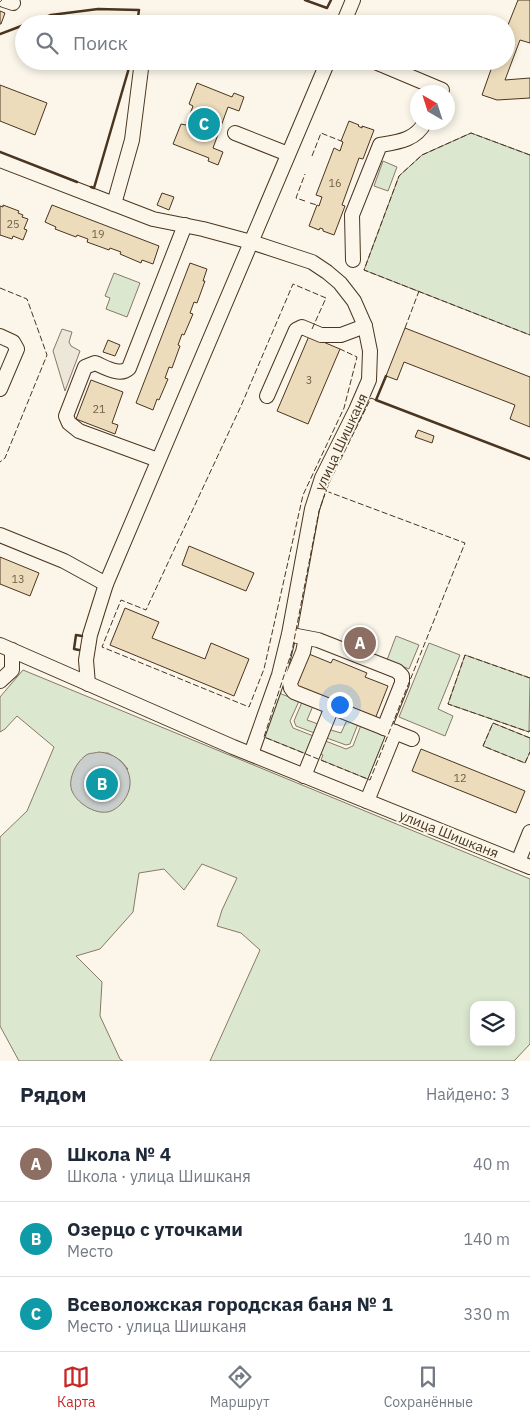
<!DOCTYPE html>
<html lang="ru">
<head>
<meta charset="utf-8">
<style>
	:root { --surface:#fff; --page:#f2f2f3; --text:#1f2937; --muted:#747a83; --line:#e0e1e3; --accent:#c62828 }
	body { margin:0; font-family:"IBM Plex Sans",sans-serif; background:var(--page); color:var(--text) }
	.controls { position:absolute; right:15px; bottom:15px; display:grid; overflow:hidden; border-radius:10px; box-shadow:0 2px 8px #0003 }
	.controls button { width:45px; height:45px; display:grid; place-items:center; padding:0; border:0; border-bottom:1px solid var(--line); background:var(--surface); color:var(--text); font:25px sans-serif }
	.compass { position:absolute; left:410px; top:85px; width:45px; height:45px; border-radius:50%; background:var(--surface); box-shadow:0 2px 8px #0003; rotate:321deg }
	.you { position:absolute; left:339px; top:704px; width:18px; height:18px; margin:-12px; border:4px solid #fff; border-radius:50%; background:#1a73e8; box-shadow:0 0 0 8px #1a73e833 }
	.badge { display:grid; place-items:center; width:32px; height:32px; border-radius:50%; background:var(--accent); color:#fff; font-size:16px; font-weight:700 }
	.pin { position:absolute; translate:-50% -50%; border:2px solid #fff; box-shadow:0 1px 5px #0006 }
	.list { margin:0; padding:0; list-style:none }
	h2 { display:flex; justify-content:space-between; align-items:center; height:65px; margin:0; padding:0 20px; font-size:21px }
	h2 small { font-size:16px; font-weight:400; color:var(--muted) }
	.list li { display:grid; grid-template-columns:32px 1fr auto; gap:15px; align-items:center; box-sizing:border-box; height:75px; padding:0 20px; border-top:1px solid var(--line) }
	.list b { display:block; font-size:19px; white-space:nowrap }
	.list p { margin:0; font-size:16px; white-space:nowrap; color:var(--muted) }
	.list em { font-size:16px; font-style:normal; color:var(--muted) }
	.icon { flex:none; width:28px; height:28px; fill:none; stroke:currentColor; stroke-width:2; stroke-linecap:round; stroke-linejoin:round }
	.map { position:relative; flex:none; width:530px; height:1061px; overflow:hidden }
	.search { position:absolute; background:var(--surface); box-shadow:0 2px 8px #0003; left:15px; right:15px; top:15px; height:55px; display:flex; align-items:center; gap:12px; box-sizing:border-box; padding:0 18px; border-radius:28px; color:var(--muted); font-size:19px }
	.sheet { height:290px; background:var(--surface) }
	nav { display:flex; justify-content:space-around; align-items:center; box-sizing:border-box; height:70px; border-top:1px solid var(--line); background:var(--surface); font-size:14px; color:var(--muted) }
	nav a { display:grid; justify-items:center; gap:2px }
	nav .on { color:var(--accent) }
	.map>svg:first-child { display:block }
	.green { fill:#dce7d0; stroke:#887966; fill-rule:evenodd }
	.parking { fill:#ede7d9; stroke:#887966 }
	.water { fill:#c9cecd; stroke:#887966 }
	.building { fill:#ecdcbc; stroke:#4a3520 }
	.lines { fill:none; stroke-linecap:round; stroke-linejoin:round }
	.minor-casing { stroke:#4a3520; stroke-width:16 }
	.minor { stroke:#fbf6e9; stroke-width:14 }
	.fence { stroke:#4a3520; stroke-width:1; stroke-dasharray:6 2.5; stroke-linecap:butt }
	.wall { stroke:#4a3520; stroke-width:2.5 }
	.power { stroke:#c62828; stroke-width:1; stroke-dasharray:18 4 2.5 4; stroke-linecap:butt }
	.labels { text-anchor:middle; stroke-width:4; stroke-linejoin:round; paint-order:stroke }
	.number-label { font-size:11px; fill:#725f47 }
	.street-label { font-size:14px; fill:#4a3520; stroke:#fbf6e9 }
</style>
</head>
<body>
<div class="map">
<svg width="530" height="1061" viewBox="0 0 530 1061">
	<rect width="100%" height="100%" fill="#fbf6e9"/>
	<g class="green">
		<path d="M471,133L530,155V335L364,270L399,176L422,155Z"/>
		<path d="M383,161L397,167L388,191L374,186Z"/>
		<path d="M114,273L140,283L127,317L106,309L110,298L105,296Z"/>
		<path d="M396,636L419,645L409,669L387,660Z"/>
		<path d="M429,643L460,655L438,709L453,716L445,736L399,717Z"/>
		<path d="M465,655L530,678L529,732L448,704Z"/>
		<path d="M23,670L530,879V1044L514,1061H210L260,950L241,933L217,926L222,910L237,878L202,864L184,890L164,869L139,873L133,912L100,949L76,956L102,982L100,1016L120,1059L123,1061H19L0,1026V837L27,811L54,747L17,716L5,729L0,732V697ZM108,753L121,761L128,769H75C86,752 89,754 108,753ZM474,1005H511V1042H474Z"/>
		<path d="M279,693L299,701L290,721L293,728L316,737L309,755L264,737Z"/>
		<path d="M302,702L313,706L307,720L318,724L320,729L317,734L296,726L294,721Z"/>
		<path d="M347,720L358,724L350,744L346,745L324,737L326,731L331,730L341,733Z"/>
		<path d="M493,723L530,738V752L525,763L483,746Z"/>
		<path d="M361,725L388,736L370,780L321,760L323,755L318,753L323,740L346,749L353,746Z"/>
	</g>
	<path class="parking" d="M62,329L72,332L69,342L71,346L80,351L65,391L53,351Z"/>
	<path class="water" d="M99,752C127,754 141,784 120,805C117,808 111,812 107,812C94,814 77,803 72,791C67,779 77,760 88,754C91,753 96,753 99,752Z"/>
	<g class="building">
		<path d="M518,0H530V43L520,40L505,80L530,78V98L497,100L482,95L494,61H506V30Z"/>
		<path d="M0,11L5,13L1,24H0Z"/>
		<path d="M197,83L232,97L234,93L244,97L239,111L228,107L213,148L223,152L218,165L208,161L209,158L173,144L181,124L186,125L193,106L189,104Z"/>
		<path d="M0,85L47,103L35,135L0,121Z"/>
		<path d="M349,121L359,125L358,126L362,128V126L374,130L363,159L359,158L342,205L345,206L334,235L323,231V229L320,228L319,230L309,226L317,205L319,206L322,197L316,195L334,148L340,151L343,142L341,141Z"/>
		<path d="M162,193L174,197L169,210L157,205Z"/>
		<path d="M3,205L19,211L18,213L23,215L22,217L28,219L24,229L27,230L23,240L13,236L12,239L0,235V206L3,207Z"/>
		<path d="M52,205L159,246L153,264L142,260L141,263L120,254L121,252L110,248L109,250L87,242L88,239L77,235L76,237L55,229L56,227L45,222Z"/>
		<path d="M190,263L207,269L203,281H205L197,303L194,302L190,313L193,314L184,335L182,334L178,345L180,346L172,368L169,367L165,378L168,379L159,400L157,399L153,410L136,403Z"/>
		<path d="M405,328L530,377V427L510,419L515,405L404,362L397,380L386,376Z"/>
		<path d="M309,336L340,349L308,424L277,411Z"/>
		<path d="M108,340L120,345L115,356L103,352Z"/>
		<path d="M91,380L123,392L112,423L118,425L115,434L76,419Z"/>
		<path d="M418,430L434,436L432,443L415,437Z"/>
		<path d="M189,546L254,573L246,591L182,565Z"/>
		<path d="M0,557L39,573L30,596L0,584Z"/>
		<path d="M125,608L159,622L152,638L205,659L211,643L249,659L234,696L110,645Z"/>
		<path d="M309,654L331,663L333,659L367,673L365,677L388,686L375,719L296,688Z"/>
		<path d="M421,749L525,791L516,813L412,771Z"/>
	</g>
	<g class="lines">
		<g class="minor-casing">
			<g id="minor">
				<path d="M4,0L13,3"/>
				<path d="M343,24L353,0"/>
				<path d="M373,61L442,90L441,92"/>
				<path d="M235,133L288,154"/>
				<path d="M0,160L153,219L203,229L251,242L312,262L327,272L340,283L354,301L365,326L370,351L369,380L356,410L322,478L312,509L289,634L279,675L251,754"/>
				<path d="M114,204L132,140L142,61"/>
				<path d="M353,260L352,215L380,145C398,142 416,140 425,122"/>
				<path d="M0,336L13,342L17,349L0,389"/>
				<path d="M267,396L296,330L302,327L321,335H341L365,326"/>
				<path d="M158,460L79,431L69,423L66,416L85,367L95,363C105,367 120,377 129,368L185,225"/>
				<path d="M0,535L64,561L106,584"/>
				<path d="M297,636L318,640L397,671L402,676V683L384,728"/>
				<path d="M306,638L303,652L290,683L291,688L294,692L412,739"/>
				<path d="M0,645L233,747L530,867"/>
				<path d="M0,681L12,670V650"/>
				<path d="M88,684L86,660L90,635L106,584L328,61"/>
				<path d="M304,776L332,707"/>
				<path d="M367,801L395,732"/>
				<path d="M518,862L530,832"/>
			</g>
		</g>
		<use href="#minor" class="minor"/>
		<g class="fence">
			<path d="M530,155L471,133L422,155L399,176L364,270L530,335"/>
			<path d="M312,156L321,133L341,141"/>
			<path d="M305,201L296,198L305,174"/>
			<path d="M310,203L317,205"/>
			<path d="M0,288L27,299L47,355L5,458L0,462"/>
			<path d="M405,328L419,291"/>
			<path d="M312,329L326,298L293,284L241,406L146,610L121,600L102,647L249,707L264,669L303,495L344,408L357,357L340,349"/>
			<path d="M326,491L465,543L370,780L264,737L292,651L319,511Z"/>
			<path d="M326,491L330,481L371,398L376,400"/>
			<path d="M530,678L465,655L448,704L529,732L530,730"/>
			<path d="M530,738L493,723L483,746L525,763L530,752"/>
		</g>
		<g class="wall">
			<path d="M305,0L327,8L331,0"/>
			<path d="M28,24L51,15L98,9L139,10L137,24"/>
			<path d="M0,34L24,25"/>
			<path d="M0,152L77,182"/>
			<path d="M91,187L94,188L131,61"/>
			<path d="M386,376L376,400L530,459"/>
			<path d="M79,650L74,649L76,635L82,636"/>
		</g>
		<path class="power" d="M0,2L2,0"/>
	</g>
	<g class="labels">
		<g class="number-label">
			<text x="335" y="187">16</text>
			<text x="13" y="228">25</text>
			<text x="98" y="238">19</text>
			<text x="309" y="384">3</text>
			<text x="99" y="413">21</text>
			<text x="18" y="583">13</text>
			<text x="460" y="782">12</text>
		</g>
		<g class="street-label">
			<text transform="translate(341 442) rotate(-65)" y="5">улица Шишканя</text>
			<text transform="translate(449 834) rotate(22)" y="5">улица Шишканя</text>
		</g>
	</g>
</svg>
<div class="controls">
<button><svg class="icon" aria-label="layers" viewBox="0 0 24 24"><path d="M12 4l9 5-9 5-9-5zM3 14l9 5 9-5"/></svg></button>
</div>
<svg class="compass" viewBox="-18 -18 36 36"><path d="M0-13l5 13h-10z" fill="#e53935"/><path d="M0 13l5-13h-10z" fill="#747a83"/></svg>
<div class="you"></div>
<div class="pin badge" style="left:360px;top:643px;background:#8d6e63">A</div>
<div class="pin badge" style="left:102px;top:784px;background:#0f9aa8">B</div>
<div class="pin badge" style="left:204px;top:124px;background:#0f9aa8">C</div>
<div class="search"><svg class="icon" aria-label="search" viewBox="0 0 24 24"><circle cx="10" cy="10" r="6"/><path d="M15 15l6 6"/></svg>Поиск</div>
</div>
<section class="sheet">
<h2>Рядом<small>Найдено: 3</small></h2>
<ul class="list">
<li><span class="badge" style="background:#8d6e63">A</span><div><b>Школа № 4</b><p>Школа · улица Шишканя</p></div><em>40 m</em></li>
<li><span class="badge" style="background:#0f9aa8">B</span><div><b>Озерцо с уточками</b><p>Место</p></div><em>140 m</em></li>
<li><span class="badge" style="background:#0f9aa8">C</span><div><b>Всеволожская городская баня № 1</b><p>Место · улица Шишканя</p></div><em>330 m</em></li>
</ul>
</section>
<nav>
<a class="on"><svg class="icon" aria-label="map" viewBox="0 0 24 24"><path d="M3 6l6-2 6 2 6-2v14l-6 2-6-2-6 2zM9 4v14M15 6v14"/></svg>Карта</a>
<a><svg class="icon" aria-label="directions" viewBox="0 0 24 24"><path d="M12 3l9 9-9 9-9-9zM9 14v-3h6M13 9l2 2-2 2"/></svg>Маршрут</a>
<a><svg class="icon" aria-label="saved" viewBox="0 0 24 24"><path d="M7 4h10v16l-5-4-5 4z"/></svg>Сохранённые</a>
</nav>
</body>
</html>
